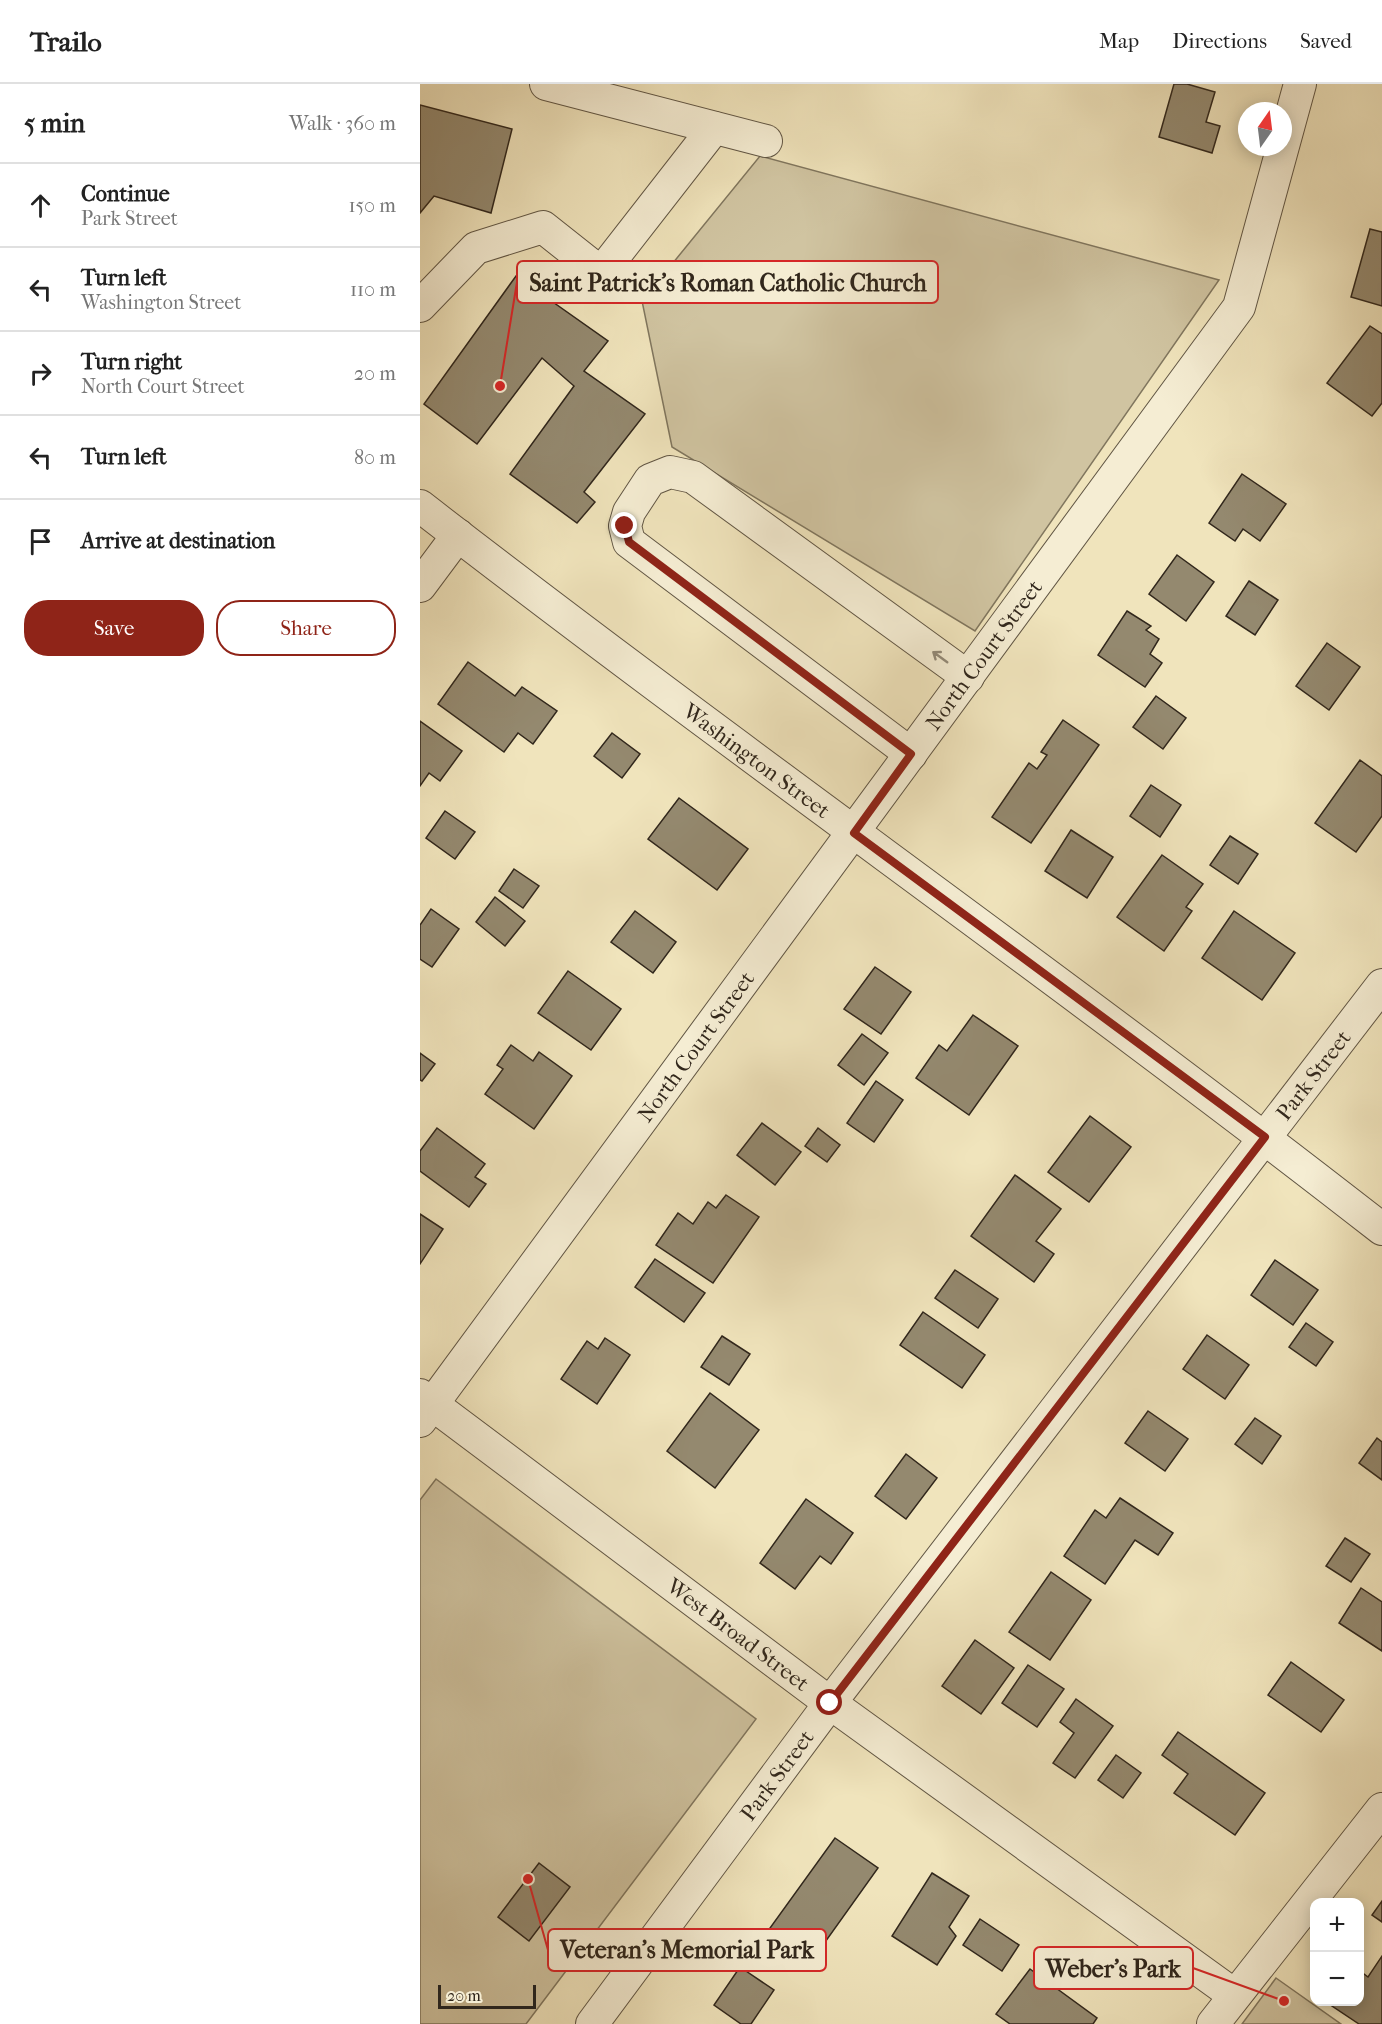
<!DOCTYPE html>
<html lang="en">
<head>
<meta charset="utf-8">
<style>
	:root { --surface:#fff; --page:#f2f2f2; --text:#222; --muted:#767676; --line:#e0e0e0; --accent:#8f2418 }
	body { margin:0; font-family:"IM FELL French Canon",serif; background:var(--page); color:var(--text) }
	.controls { position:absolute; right:18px; bottom:18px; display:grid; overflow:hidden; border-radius:12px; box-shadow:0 3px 15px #0003 }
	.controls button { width:54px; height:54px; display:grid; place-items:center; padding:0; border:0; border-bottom:2px solid var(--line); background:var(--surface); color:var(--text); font:30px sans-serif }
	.compass { position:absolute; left:818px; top:18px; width:54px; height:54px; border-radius:50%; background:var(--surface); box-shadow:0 3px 15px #0003; rotate:14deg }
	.scale { position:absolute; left:18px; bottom:15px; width:98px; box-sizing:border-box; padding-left:6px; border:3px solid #31271c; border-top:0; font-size:16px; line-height:21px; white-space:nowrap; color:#31271c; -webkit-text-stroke:4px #f5edd3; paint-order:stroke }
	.stop { position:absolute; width:18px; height:18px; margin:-14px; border:4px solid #8f2418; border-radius:50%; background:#fff }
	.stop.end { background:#8f2418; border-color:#fff; box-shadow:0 2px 6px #0008 }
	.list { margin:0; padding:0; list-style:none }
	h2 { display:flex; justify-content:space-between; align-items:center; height:78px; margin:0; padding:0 24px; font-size:26px }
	h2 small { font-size:20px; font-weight:400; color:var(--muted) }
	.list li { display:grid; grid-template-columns:39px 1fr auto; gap:18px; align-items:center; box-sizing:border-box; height:84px; padding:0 24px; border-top:2px solid var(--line) }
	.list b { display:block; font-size:22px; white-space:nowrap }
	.list p { margin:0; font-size:20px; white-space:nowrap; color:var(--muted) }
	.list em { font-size:20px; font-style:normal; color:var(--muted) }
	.actions { display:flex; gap:12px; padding:18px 24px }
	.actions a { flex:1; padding:14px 0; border:2px solid var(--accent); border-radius:24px; text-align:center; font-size:21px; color:var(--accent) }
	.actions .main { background:var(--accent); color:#fff }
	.icon { flex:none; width:33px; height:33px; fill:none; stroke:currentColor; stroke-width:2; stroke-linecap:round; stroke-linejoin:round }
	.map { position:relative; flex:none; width:962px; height:1940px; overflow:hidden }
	header { display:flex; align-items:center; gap:36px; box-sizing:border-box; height:84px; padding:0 30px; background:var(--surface); border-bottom:2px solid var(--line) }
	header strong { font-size:28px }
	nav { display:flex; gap:33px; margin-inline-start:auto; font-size:21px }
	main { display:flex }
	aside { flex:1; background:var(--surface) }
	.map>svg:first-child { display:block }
	.green { fill:#d0c4a1; stroke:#80765e; stroke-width:1.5 }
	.building { fill:#94896f; stroke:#31271c; stroke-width:1.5 }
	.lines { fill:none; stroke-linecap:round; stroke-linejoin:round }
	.minor-casing { stroke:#615644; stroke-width:34 }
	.minor { stroke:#f5edd3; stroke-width:32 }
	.oneway { stroke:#938a78 }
	.route { stroke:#8f2418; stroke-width:8 }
	.labels { text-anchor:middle; stroke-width:4.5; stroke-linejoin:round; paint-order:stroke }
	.street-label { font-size:22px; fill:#31271c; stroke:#f5edd3 }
	.leader { fill:none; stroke:#d62828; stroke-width:2 }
	.callout-dot { fill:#d62828; stroke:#f5edd3; stroke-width:2 }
	.callout { fill:#f5edd3; stroke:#d62828; stroke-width:2 }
	.callout-label { font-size:24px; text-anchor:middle; font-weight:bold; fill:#31271c }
</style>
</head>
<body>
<header>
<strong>Trailo</strong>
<nav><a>Map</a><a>Directions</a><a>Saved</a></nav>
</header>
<main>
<aside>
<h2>5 min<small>Walk · 360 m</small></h2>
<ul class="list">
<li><svg class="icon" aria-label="ahead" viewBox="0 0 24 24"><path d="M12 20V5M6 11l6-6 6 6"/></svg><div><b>Continue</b><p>Park Street</p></div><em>150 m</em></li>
<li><svg class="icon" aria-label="left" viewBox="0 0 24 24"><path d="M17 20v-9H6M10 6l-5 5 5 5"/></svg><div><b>Turn left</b><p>Washington Street</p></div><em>110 m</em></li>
<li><svg class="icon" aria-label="right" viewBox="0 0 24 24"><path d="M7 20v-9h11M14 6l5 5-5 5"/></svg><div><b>Turn right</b><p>North Court Street</p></div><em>20 m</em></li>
<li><svg class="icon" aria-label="left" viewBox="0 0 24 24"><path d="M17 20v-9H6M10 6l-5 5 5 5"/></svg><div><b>Turn left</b></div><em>80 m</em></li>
<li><svg class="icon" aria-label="arrive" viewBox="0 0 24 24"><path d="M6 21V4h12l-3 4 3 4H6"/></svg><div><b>Arrive at destination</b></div></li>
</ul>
<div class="actions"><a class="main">Save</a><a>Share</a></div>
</aside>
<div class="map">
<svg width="962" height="1940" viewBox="0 0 962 1940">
	<rect width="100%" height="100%" fill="#f0e4bc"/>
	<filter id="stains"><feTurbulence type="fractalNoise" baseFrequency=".00333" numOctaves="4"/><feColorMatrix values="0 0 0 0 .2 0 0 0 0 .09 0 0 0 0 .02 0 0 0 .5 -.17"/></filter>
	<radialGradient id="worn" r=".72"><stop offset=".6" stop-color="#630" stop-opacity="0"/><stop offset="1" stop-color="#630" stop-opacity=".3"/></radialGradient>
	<g class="green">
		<path d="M340,72L799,196L555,547L252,363L222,217Z"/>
		<path d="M16,1395L336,1635L106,1940H0V1416Z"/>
		<path d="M856,1894L921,1940H822Z"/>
	</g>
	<g class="building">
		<path d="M754,0H767L795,8L786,38L800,42L792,69L739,53Z"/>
		<path d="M0,21L92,45L71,129L14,112L0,129Z"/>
		<path d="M950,145L962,148V222L931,213Z"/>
		<path d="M96,192L188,257L164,287L225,330L164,408L175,418L157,439L90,390L154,302L122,274L57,360L4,320Z"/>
		<path d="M950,242L962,250V319L952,332L907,299Z"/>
		<path d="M822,390L866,420L840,457L823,445L815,457L789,439Z"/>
		<path d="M757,471L794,498L766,537L729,510Z"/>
		<path d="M829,497L858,516L835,551L806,532Z"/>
		<path d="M707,527L731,542L726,546L739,555L730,570L742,579L725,603L678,571Z"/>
		<path d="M907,559L940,583L909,626L876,602Z"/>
		<path d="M48,578L95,612L102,603L137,627L113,660L98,649L84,668L18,620Z"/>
		<path d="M736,612L766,634L743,665L713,643Z"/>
		<path d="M643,636L679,661L611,759L572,733L609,679L617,685L627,671L621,668Z"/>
		<path d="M0,637L42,667L20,697L9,689L0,702Z"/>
		<path d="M192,649L220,670L202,694L174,672Z"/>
		<path d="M940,676L962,692V732L936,768L895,739Z"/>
		<path d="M731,701L761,721L740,753L710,732Z"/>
		<path d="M259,714L328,765L297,806L228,755Z"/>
		<path d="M25,727L55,748L35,775L6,754Z"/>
		<path d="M651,746L693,773L667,814L625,787Z"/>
		<path d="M810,752L838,770L818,800L790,781Z"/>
		<path d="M742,771L783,800L766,823L772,827L744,867L697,833Z"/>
		<path d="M94,785L119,802L103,824L79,807Z"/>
		<path d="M75,813L105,837L85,862L56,838Z"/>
		<path d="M11,825L39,845L12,883L0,875V841Z"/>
		<path d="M215,827L256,858L233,889L191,858Z"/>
		<path d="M814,827L875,869L842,916L782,874Z"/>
		<path d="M455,883L491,908L461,950L424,925Z"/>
		<path d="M148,887L201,925L171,966L118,929Z"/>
		<path d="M553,931L598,962L549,1031L496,994L519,961L527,967Z"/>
		<path d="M442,950L468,969L444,1001L418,981Z"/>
		<path d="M91,961L113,977L119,968L152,992L114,1045L65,1010L83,985L77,981Z"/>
		<path d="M0,969L15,980L2,997L0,996Z"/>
		<path d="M456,997L483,1016L454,1058L427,1039Z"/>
		<path d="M670,1032L711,1063L669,1118L628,1088Z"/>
		<path d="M342,1039L381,1068L355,1101L317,1071Z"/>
		<path d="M17,1044L65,1080L55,1093L66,1100L49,1123L0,1087V1067Z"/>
		<path d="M398,1044L420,1061L407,1078L385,1062Z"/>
		<path d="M595,1091L641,1125L616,1157L634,1170L614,1198L551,1152Z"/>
		<path d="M306,1111L339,1133L293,1199L236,1161L258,1129L273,1140L288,1118L296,1124Z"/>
		<path d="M0,1130L23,1145L0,1180Z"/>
		<path d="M235,1175L285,1209L264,1238L215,1203Z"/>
		<path d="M855,1176L898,1206L873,1241L831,1211Z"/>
		<path d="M535,1186L578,1215L558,1244L515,1214Z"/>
		<path d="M503,1228L565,1271L542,1304L480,1261Z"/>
		<path d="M886,1239L913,1258L896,1282L869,1263Z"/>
		<path d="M787,1251L829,1281L805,1315L763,1285Z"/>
		<path d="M302,1252L330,1270L309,1301L281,1283Z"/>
		<path d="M185,1254L210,1271L177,1320L141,1295L167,1257L178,1265Z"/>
		<path d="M290,1309L339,1346L295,1404L247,1367Z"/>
		<path d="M728,1327L768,1355L745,1387L705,1359Z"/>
		<path d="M835,1334L861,1352L842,1380L815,1360Z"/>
		<path d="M957,1354L962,1358V1396L939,1379Z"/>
		<path d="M486,1370L517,1394L486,1435L455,1412Z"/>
		<path d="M700,1414L753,1449L738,1471L715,1456L685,1500L644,1472L675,1426L686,1434Z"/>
		<path d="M386,1415L433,1449L411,1480L400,1472L375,1505L340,1479Z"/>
		<path d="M925,1454L950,1470L931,1498L906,1482Z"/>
		<path d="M631,1488L671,1516L630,1576L589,1548Z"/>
		<path d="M941,1504L962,1518V1567L919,1539Z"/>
		<path d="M555,1556L594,1584L561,1630L522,1602Z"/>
		<path d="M871,1578L924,1616L901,1648L848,1611Z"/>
		<path d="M608,1581L644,1605L617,1643L582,1619Z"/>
		<path d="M656,1615L693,1642L655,1694L633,1679L654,1649L640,1638Z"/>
		<path d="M758,1648L845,1709L815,1751L754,1709L768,1690L742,1671Z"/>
		<path d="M696,1671L721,1689L703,1714L678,1696Z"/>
		<path d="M415,1754L458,1784L393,1875L350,1844Z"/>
		<path d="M119,1779L150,1803L109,1857L78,1833Z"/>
		<path d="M512,1789L549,1812L529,1843L536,1852L517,1881L472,1852Z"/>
		<path d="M962,1817V1838L952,1831Z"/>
		<path d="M560,1835L599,1861L582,1887L543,1861Z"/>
		<path d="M962,1872V1940H939L906,1918H940V1887L948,1893Z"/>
		<path d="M320,1883L354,1906L331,1940H321L294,1921Z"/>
		<path d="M610,1885L677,1934L673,1940H590L576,1930Z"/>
	</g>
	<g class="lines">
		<g class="minor-casing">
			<g id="minor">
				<path d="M126,0L346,57"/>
				<path d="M0,222L56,164L123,143L181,189L294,44"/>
				<path id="s1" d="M0,422C317,668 646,898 962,1145"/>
				<path d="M0,502L38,451"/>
				<path d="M491,670L209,458L205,442L209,428L230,396L250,388L273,393L548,593"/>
				<path id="s2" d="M0,1311L410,1619L814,1911"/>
				<path id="s3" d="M0,1337L819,223L880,0"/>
				<path id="s4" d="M172,1940L410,1619L962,901"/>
				<path d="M793,1940L962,1725"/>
			</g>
		</g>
		<use href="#minor" class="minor"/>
	</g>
	<defs><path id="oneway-shaft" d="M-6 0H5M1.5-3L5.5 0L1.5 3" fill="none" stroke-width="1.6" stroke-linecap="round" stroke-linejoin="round" transform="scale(1.5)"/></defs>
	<use class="oneway" href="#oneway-shaft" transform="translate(520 573) rotate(-144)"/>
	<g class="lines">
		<path class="route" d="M205,442L209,458L491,670L434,749L845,1053L410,1619"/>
	</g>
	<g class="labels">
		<g class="street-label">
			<text dy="8" stroke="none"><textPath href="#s3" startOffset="951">North Court Street</textPath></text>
			<text dy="8" stroke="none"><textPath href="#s1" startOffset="422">Washington Street</textPath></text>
			<text dy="8" stroke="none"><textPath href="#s3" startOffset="465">North Court Street</textPath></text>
			<text dy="8" stroke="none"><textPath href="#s4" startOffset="1192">Park Street</textPath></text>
			<text dy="8" stroke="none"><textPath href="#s2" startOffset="398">West Broad Street</textPath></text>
			<text dy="8" stroke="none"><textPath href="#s4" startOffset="310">Park Street</textPath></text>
		</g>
	</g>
	<path class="leader" d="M80 302L97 198M108 1795L128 1866M864 1917L773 1884"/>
	<g class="callout-dot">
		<circle cx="80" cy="302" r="6"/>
		<circle cx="108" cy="1795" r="6"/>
		<circle cx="864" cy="1917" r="6"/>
	</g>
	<g class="callout">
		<rect x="97" y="177" width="421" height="42" rx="6"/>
		<rect x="128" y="1845" width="278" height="42" rx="6"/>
		<rect x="614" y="1863" width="159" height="42" rx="6"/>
	</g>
	<g class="callout-label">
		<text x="308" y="207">Saint Patrick's Roman Catholic Church</text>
		<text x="267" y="1874">Veteran's Memorial Park</text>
		<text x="693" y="1893">Weber's Park</text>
	</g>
	<rect width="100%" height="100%" filter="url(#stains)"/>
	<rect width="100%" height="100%" fill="url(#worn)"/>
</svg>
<div class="controls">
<button>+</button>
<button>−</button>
</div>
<svg class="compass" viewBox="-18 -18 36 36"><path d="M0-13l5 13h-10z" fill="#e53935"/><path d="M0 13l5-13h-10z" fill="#767676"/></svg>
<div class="scale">20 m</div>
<div class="stop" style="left:410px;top:1619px"></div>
<div class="stop end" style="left:205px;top:442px"></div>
</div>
</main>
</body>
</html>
